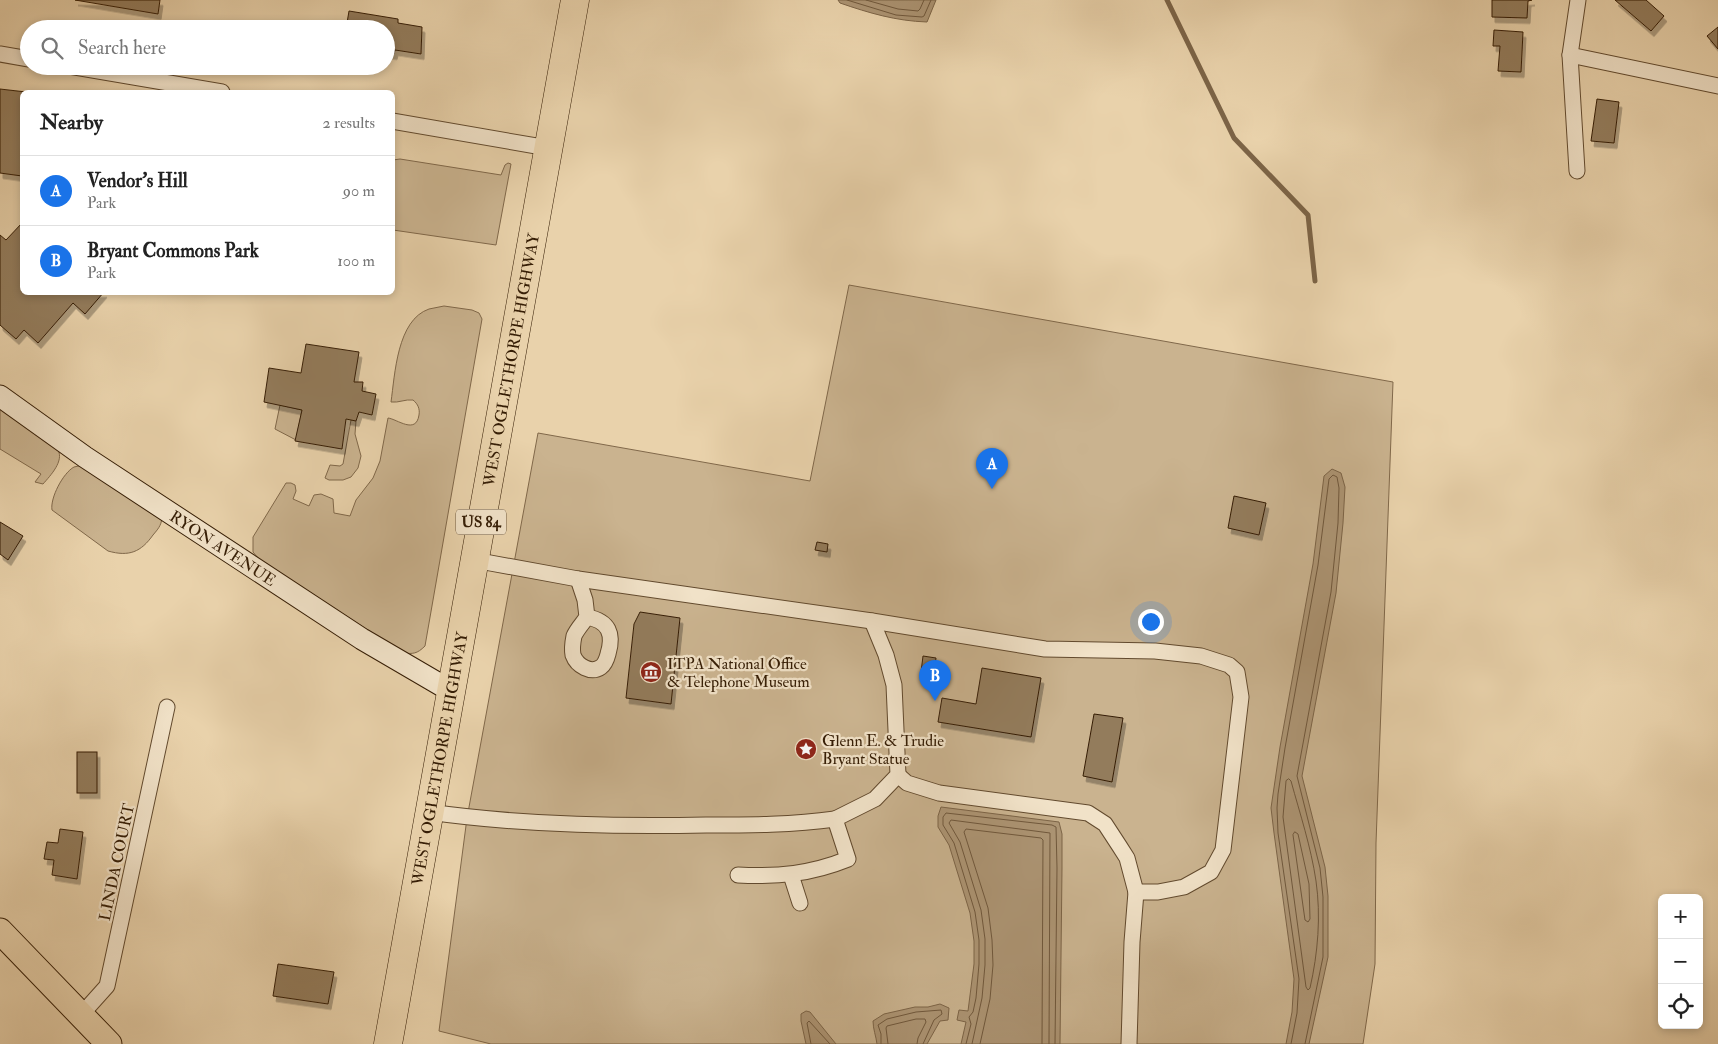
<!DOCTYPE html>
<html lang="en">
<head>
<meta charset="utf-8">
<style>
	:root { --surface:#fff; --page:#f6f6f6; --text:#222; --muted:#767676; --line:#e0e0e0; --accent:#1a73e8 }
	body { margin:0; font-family:"IM FELL Double Pica",serif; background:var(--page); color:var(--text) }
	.controls { position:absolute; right:15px; bottom:15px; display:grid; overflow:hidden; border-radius:8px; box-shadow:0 2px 8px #0003 }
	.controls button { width:45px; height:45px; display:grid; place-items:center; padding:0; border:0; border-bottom:1px solid var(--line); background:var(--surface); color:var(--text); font:25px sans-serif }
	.you { position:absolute; left:1150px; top:621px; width:18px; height:18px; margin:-12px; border:4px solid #fff; border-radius:50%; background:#1a73e8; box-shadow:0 0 0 8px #1a73e833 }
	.badge { display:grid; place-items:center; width:32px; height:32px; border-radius:50%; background:var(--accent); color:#fff; font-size:16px; font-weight:700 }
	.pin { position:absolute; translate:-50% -41px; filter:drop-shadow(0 1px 2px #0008) }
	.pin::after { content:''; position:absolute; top:26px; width:18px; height:15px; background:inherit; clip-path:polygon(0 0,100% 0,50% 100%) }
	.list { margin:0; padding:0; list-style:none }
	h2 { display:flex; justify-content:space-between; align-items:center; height:65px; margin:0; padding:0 20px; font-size:21px }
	h2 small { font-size:16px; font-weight:400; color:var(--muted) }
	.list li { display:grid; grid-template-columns:32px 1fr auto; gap:15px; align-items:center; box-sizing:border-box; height:70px; padding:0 20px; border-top:1px solid var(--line) }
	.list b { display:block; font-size:19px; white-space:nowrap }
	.list p { margin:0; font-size:16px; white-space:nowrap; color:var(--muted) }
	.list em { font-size:16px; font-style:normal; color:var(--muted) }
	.icon { flex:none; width:28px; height:28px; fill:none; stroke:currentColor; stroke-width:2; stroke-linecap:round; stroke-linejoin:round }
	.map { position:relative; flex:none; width:1718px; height:1044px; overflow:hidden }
	.search { position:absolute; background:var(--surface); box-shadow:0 2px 8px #0003; left:20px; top:20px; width:375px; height:55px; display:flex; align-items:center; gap:12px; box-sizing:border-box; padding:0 18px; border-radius:28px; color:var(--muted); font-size:19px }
	.panel { position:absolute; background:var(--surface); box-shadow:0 2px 8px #0003; left:20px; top:90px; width:375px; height:205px; border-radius:8px }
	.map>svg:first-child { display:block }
	.green { fill:#cab38f; stroke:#80684a }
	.water { fill:#ac9473; stroke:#7c6447 }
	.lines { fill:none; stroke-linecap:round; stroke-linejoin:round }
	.shore { stroke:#70583c; stroke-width:1 }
	.stream { stroke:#7c6447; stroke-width:5 }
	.building { fill:#937b5b; stroke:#351d05; filter:url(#shadow) }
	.street-casing { stroke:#624a2e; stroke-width:17 }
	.secondary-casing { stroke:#351d05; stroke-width:23 }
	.primary-casing { stroke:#351d05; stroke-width:27 }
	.highway-casing { stroke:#351d05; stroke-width:29 }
	.street { stroke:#f1e2c8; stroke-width:15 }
	.secondary { stroke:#f1e2c8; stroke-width:21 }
	.primary { stroke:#e9d2ab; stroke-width:25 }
	.highway { stroke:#e9d2ab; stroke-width:28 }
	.labels { text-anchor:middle; stroke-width:4.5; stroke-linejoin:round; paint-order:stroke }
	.shield { fill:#f1e2c8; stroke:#6d5840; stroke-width:1 }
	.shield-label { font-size:15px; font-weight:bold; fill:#351d05 }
	.street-label { font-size:16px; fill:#351d05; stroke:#f1e2c8 }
	.poi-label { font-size:16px; fill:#351d05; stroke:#f1e2c8; text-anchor:start }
</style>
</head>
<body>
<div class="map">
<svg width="1718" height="1044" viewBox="0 0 1718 1044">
	<defs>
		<filter id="shadow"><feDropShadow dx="3" dy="5.5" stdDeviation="0" flood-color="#0004"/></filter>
	</defs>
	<rect width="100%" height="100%" fill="#e9d2ab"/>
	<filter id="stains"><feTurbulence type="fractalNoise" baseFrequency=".004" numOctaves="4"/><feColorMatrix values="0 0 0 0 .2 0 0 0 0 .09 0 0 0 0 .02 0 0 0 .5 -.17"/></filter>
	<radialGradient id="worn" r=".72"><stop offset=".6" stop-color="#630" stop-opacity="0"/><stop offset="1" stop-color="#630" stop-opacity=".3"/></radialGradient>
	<g class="green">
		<path d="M400,159L501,175L505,165L508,163L511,164L496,245L393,230V160Z"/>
		<path d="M849,285L1393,382L1376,843L1375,964L1363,1044H491L439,1031L467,818L538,433L810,481Z"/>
		<path d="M444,306L472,310L479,313L482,319L425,646C417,654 413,654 403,653L259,559L253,552V537L286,483H291L295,485L296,491L293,499L309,506L314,495L321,494L333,499L334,513L350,516L356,500L373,478L380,461L388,418C397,419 416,435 419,415C420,409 418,404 413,400C405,399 399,403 391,402C395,374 397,320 429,309C434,308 439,307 444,306Z"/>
		<path d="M280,405L302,410L296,440L275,429Z"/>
		<path d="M0,409L58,450C64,461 51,475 43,484L35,482L41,474L0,449Z"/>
		<path d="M351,420L356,421L355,434L361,456L358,468L351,477L343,480H329L325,478L330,465L340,466L343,464Z"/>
		<path d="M83,465L162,518C161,526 158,529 153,535C141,552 129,557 108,551L52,510C50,498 63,473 74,467C77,466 80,466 83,465Z"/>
	</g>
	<g class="water">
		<path d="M838,0H936L927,22C896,21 869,13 840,3Z"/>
		<path d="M1332,469L1341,473L1345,487L1343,523L1336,593L1302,776L1325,867L1328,896V957L1309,1044H1286L1292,1012L1294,979L1274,833L1271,808L1280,747L1313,564L1324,476Z"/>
		<path d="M941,807L1059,822L1062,834V868L1060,1044H961L966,1022L957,1020L959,1010L968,1011L974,964V941L970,913L949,845L938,827V816Z"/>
		<path d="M940,1004L949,1008L948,1020L940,1021L927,1044H877C876,1036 873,1029 873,1021L884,1014L915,1007H928Z"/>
		<path d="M806,1011L810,1012L836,1044H806L801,1021V1014Z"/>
	</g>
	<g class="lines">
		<g class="shore">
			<path d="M847,0L896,15L922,17L924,16L931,0"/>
			<path d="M866,0L898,9L918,11L920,9L924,0"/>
			<path d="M1289,779L1291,781C1300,814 1311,847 1316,881C1321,916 1318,953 1310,988L1308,990L1306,987L1283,817L1286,781Z"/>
			<path d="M1295,832L1298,834L1309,884L1310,919L1308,922L1305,920L1293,835Z"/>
			<path d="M811,1044L807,1023L809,1021L830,1044"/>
			<path d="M881,1044V1034L878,1025L887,1019L916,1012L941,1010L942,1014L934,1020L923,1044"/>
			<path d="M888,1044L886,1028L887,1026L916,1019H925L926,1022L918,1038L917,1044"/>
			<path d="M966,1044L971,1024L969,1017L973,1012L976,998L979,964V940L975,912L954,843L943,825V817L946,813L1052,825L1056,827L1057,868L1055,1044"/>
			<path d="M972,1044L982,998L985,965V939L981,910L960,842L949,823L951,820L1050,833L1049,1044"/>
			<path d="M980,1044L990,999L993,965L992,940L988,908L964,832L966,829L1041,838L1043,840L1042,1044"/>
			<path d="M1291,1044L1297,1013L1299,979L1278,833L1277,808L1278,794L1285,748L1318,565L1329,479L1333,475L1337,477L1339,488L1338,523L1331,592L1297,776L1320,868L1323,897V957L1305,1044"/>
		</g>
		<path class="stream" d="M1167,0L1234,138L1308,215L1315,281"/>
	</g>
	<g class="building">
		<path d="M75,0H160L158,14Z"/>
		<path d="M1492,0H1532L1528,1L1527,18L1492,17Z"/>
		<path d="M1615,0H1646L1664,16L1651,31Z"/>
		<path d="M349,11L398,19V23L422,27L421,54L395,50L394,54L386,53V29H346Z"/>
		<path d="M1718,27V49L1707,36Z"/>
		<path d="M1494,30L1523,32L1521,72L1498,71L1500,46H1493Z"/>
		<path d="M0,89L26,92H22V176L0,173Z"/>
		<path d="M1597,99L1619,102L1614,143L1591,141Z"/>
		<path d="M22,223V292H104L85,314L73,303L38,343L24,330L16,339L0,325V235L6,240Z"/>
		<path d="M306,344L359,352L354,382H363L362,391L376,394L372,415L359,412L356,421L346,419L342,449L295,441L302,410L264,402L269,368L301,373Z"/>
		<path d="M1234,496L1266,503L1259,535L1228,528Z"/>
		<path d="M0,522L23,536L8,560L0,554Z"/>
		<path d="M817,542L828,544L827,552L815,550Z"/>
		<path d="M640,612L680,618L671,704L626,698L634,624Z"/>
		<path d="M923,656L936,658L934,674L921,672Z"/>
		<path d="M982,668L1041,678L1031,737L938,722L942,698L976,704Z"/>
		<path d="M1094,714L1123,718L1112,782L1083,776Z"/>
		<rect x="77" y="752" width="20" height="41"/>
		<path d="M60,829L83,832L77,879L52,875L54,860L44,859L47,842L58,843Z"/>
		<path d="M278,964L334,972L328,1004L273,996Z"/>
	</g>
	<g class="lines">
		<g class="street-casing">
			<g id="street">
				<path d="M0,54L29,59"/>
				<path d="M1570,55L1718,86"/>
				<path d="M69,66L222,92"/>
				<path d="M392,121L548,148"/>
				<path d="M1577,171L1570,55L1578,0"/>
				<path d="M474,560L578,579L872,621L1045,649L1155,651L1201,656L1229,665L1237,672L1241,697L1223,850L1211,872L1184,887L1158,892H1136L1132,942L1129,1044"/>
				<path d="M578,579L585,600L587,617C583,623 577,629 574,636C573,641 572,650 573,655C577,666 591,674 601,667C605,664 607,658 608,654C614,634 609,621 587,617"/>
				<path d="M898,775L907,783L939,793L1088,813L1105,824L1120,847L1127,858L1136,892"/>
				<path d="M429,812C521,825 614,827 706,825C749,825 793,825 835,819"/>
				<path d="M738,875C778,877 811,874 848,859L835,819L875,799L898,775L894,685L886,655L872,621"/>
				<path d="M791,875L800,903"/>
				<path d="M81,1015L107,986L167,707"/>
			</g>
		</g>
		<g class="secondary-casing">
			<g id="secondary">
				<path id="s1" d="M0,396L85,457L362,639L451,691"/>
			</g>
		</g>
		<g class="primary-casing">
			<path id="primary" d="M0,931L109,1044"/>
		</g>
		<g class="highway-casing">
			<g id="highway">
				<path id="s2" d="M388,1044L575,0"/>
			</g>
		</g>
		<use href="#street" class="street"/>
		<use href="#secondary" class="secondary"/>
		<use href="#primary" class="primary"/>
		<use href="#highway" class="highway"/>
	</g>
	<defs>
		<g id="museum-disc" transform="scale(1.125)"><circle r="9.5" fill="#8f2418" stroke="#f1e2c8"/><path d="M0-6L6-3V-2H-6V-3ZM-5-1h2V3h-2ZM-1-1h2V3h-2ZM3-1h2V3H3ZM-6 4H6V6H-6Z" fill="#fff"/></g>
		<g id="sight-disc" transform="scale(1.125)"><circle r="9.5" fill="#8f2418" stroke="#f1e2c8"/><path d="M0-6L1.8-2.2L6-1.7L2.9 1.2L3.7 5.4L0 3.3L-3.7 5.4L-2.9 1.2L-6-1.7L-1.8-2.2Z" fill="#fff"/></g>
	</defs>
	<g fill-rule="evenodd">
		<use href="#museum-disc" x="651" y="672"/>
		<use href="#sight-disc" x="806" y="749"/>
	</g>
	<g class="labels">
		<rect class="shield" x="456" y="509.5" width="50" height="25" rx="4"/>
		<g class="shield-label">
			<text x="481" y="527">US 84</text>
		</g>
		<g class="street-label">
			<text dy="6" stroke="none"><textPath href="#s2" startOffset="695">WEST OGLETHORPE HIGHWAY</textPath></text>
			<text dy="6" stroke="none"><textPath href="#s1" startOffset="270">RYON AVENUE</textPath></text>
			<text dy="6" stroke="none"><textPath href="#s2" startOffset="290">WEST OGLETHORPE HIGHWAY</textPath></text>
			<text transform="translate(116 862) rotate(-78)" y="6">LINDA COURT</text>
		</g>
		<g class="poi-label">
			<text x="667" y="669">ITPA National Office<tspan x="667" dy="18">&amp; Telephone Museum</tspan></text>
			<text x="822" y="746">Glenn E. &amp; Trudie<tspan x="822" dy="18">Bryant Statue</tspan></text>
		</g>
	</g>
	<rect width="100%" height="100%" filter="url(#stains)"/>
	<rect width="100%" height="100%" fill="url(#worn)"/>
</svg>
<div class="controls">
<button>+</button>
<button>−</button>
<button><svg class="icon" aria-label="locate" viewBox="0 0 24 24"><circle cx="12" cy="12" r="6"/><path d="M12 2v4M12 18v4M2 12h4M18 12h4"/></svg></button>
</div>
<div class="you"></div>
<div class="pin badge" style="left:992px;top:489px">A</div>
<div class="pin badge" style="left:935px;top:701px">B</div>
<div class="search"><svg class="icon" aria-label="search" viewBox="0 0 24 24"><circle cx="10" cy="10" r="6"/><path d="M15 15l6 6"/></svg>Search here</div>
<section class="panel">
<h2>Nearby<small>2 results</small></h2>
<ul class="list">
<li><span class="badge">A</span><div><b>Vendor's Hill</b><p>Park</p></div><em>90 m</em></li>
<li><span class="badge">B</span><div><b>Bryant Commons Park</b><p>Park</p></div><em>100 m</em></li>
</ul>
</section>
</div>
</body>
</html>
